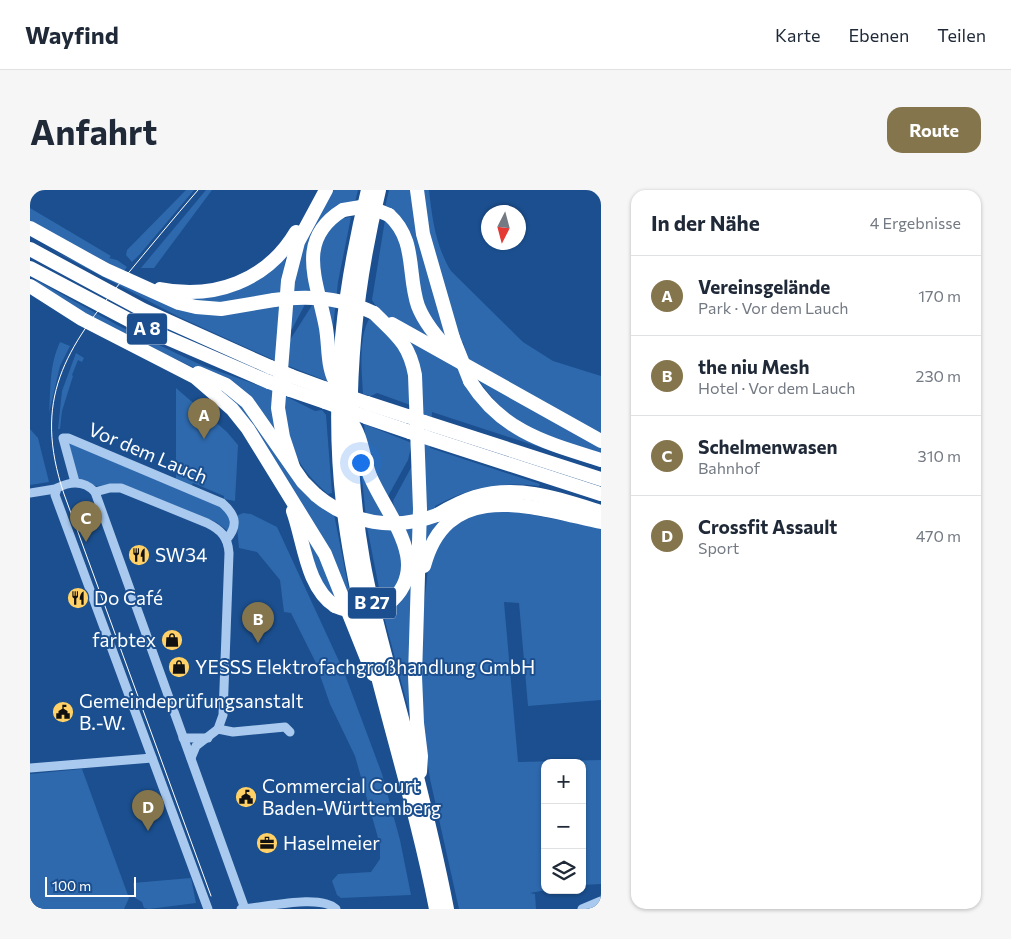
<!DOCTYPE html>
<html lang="de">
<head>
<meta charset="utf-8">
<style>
	:root { --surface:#fff; --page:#f6f6f7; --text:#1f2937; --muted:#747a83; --line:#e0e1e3; --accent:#84754c }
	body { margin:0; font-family:Commissioner,sans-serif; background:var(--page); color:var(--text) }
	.controls { position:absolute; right:15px; bottom:15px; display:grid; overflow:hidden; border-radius:10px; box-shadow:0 1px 4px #0004 }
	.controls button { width:45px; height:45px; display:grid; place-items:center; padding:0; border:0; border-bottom:1px solid var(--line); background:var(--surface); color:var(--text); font:25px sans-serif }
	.compass { position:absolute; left:451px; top:15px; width:45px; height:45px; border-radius:50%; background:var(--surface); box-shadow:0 1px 4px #0004; rotate:186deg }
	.scale { position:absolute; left:15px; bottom:12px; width:91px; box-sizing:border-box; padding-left:5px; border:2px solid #fff; border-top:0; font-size:14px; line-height:18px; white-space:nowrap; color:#fff; -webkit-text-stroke:4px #1b4f8f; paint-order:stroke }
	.you { position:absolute; left:330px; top:272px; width:18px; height:18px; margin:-12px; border:4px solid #fff; border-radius:50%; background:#1a73e8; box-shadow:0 0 0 8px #1a73e833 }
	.badge { display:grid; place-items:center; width:32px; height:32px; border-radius:50%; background:var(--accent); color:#fff; font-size:16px; font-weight:700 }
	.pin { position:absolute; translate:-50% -41px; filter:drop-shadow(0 1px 2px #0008) }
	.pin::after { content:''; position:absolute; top:26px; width:18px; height:15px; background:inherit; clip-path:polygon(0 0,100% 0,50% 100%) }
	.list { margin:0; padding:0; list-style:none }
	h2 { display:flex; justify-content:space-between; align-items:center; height:65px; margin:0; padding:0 20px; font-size:21px }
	h2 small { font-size:16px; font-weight:400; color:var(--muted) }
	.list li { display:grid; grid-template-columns:32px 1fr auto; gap:15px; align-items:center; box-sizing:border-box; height:80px; padding:0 20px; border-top:1px solid var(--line) }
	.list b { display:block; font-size:19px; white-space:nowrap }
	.list p { margin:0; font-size:16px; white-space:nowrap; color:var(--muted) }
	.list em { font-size:16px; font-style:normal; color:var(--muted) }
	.icon { flex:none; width:28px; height:28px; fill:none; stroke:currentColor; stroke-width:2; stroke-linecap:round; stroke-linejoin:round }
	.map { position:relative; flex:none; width:571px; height:719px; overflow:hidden; border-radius:15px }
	header { display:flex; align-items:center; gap:30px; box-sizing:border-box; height:70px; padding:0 25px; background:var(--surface); border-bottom:1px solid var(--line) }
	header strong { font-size:24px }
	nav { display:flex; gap:28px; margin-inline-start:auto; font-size:18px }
	.intro { display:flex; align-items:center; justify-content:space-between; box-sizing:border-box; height:120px; padding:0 30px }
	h1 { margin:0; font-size:35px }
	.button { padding:12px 22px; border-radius:15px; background:var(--accent); color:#fff; font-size:18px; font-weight:700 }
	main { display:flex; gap:30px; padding:0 30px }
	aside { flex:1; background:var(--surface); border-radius:15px; box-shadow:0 1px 4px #0004 }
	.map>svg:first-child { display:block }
	.green { fill:#2e69ad }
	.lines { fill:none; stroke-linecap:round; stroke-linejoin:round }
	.minor { stroke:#a9c9ee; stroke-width:9 }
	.highway { stroke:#fff; stroke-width:14 }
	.tram { stroke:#fff; stroke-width:1 }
	.highway-bridge { stroke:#fff; stroke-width:14 }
	.labels { text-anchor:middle; stroke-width:4; stroke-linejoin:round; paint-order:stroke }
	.shield { fill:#1b4f8f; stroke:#bbcadd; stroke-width:1 }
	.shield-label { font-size:18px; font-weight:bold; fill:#fff }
	.street-label { font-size:19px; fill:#fff; stroke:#1b4f8f }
	.poi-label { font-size:19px; fill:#fff; stroke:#1b4f8f; text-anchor:start }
</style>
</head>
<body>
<header>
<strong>Wayfind</strong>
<nav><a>Karte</a><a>Ebenen</a><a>Teilen</a></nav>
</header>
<div class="intro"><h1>Anfahrt</h1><a class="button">Route</a></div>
<main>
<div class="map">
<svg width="571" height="719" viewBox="0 0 571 719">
	<rect width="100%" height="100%" fill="#1b4f8f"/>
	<g class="green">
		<path d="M156,0H164L110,64L102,72L96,65L97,60Z"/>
		<path d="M176,0H182L124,78H111Z"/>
		<path d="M300,0H328L325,12L290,33L281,103L262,139L258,140L268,62Z"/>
		<path d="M359,0H383L418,149L410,145L391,113L383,62L355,17Z"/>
		<path d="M393,0H399C402,28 406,57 421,81L493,152L523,171L571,186V245L438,169L433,152H431L402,58Z"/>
		<path d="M0,18L81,66L79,68L87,70L97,77L94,81L0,32Z"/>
		<path d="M321,27L308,92L302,147C295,114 267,32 321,27Z"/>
		<path d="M355,30L367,40L406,154L351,124L342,110Z"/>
		<path d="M22,60L147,119L249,116L246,171L149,127Z"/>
		<path d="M256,66L250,105L195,116L138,106C192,110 217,104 256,66Z"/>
		<path d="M6,90L89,136L171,175L244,201L248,249L192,191L68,132L4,94Z"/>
		<path d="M286,109L297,170V191L256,175L260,150Z"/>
		<path d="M339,129L350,134L378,169L383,216L347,203L341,206L333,204C332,181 328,150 339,129Z"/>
		<path d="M372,143L426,173L442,203L471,233L506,253L571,274V277L402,222L400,258L510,294L509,296C467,292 442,296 405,316L407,329C459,303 480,299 535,318C544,320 558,322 563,327C515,317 458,295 416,331C406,339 402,354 393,361L394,317L389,189L386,173Z"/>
		<path d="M30,152L40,156L30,176L19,223C21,197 19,176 30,152Z"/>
		<path d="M46,163L54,168L52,172L48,170L42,185L43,186L32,221L30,239H28L32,201Z"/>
		<path d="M444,183L571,254V264C513,245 479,238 444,183Z"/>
		<path d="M177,190L207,206L304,324L325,431L303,373Z"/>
		<path d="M146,198L197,242L208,255L205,311L194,309V306L163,293L161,297L146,290Z"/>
		<path d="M253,205L285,221L292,220L296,225L302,303L298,304C263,274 256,250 253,205Z"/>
		<path d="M334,234L382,253L378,270L357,308L337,266Z"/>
		<path d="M0,239L8,248L19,292L0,295Z"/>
		<path d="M37,253H43L183,311L196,321L203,336L198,341L186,332L92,294L66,296L47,289Z"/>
		<path d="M330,269L370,352L373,389L352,413L337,337Z"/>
		<path d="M383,274V536L353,423L378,394L363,311Z"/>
		<path d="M472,319L571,338V510L498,516L489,413L474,412L488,572L571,570V694L552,695V573H515L516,700L500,703L505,704L506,719H429L400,589L390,521L391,443L398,379L409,352L424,334L443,323Z"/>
		<path d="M213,323L221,324L247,337L314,482L352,584L370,650L381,705L311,708L307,705L302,691L308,684L341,682L350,669V655L325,566L300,514L285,471L261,423L254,422L250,390L227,362L209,358L206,326Z"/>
		<path d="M270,327L293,366L307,412L289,395Z"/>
		<path d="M52,579L99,708L94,719H0V584Z"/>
		<path d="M161,688L166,713L119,719L114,718L112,712L105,708L103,693Z"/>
	</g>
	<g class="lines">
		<g class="minor">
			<path d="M45,292L33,248H38L192,313C207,326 208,336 196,350"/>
			<path d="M65,302L80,298H91L177,333C191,340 198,347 199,363L193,525L188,539L166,556L161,568"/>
			<path d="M0,303L25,299"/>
			<path d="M188,539L203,542L255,537L260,542"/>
			<path d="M153,548H178"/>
			<path d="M0,578L122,568"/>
			<path d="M178,719L25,305L27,298C41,291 54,290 65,302L215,719"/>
			<path d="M211,719C233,718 290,703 306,719"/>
			<path d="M552,719L571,711"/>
		</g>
		<g class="highway">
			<path d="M338,0C312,103 301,209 313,314C329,450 380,584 406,719"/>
			<path d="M349,0C319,123 311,245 333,370C341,416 354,461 366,506C385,577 403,647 417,719"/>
			<path d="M387,0L393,44L423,148"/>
			<path d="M359,25C387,50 377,84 388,116C395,134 408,149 422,163"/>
			<path d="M0,38L76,80L149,113L166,117L191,119L244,110"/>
			<path d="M0,59L113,120L240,177"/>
			<path d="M0,78L114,138L239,192"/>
			<path d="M0,96L52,129L165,187L202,219L218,239L295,364L343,484"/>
			<path d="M130,99C184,110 237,91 266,42"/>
			<path d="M344,123C366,145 379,153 385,185L390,319L385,486L387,533L391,566L390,582"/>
			<path d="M362,134L571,251"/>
			<path d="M168,183L196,195L217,212L273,292L286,305"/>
			<path d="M261,186L294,198"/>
			<path d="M305,191C297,175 299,156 296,138C288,93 264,50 313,20"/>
			<path d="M440,191C472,242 517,253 571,270"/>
			<path d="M260,200L295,212"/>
			<path d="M337,213L377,226"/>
			<path d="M336,227L380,242"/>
			<path d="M321,232C332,247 333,268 340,286C357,326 405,376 358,414"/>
			<path d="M394,232L571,289"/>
			<path d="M395,247L571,304"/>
			<path d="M263,277L253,247L248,218L258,91L268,52L296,0"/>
			<path d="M263,321C274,351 276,397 305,416"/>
			<path d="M407,325C419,318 432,311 445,307C488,294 530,309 571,322"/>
			<path d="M394,376C418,286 505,318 571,332"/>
		</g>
		<path class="tram" d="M168,0C143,29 119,58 95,87C35,159 2,209 34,304L181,706"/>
		<g class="highway-bridge">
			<path d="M313,20L337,16L359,25"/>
			<path d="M244,110C278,105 313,108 344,123"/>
			<path d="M423,148L440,191"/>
			<path d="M240,177L261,186"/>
			<path d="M239,192L260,200"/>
			<path d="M294,198L337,213"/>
			<path d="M295,212L336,227"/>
			<path d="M377,226L394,232"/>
			<path d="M380,242L395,247"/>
			<path d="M286,305C321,334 364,341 407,325"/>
			<path d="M305,416C324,424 340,423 358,414"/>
		</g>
	</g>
	<defs>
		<g id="restaurant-disc" transform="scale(1.125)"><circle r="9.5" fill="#ffd166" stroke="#1b4f8f"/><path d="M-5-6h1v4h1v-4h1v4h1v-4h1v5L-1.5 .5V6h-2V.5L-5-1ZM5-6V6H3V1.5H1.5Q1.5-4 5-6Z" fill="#111"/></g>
		<g id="shop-disc" transform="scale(1.125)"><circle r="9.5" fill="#ffd166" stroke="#1b4f8f"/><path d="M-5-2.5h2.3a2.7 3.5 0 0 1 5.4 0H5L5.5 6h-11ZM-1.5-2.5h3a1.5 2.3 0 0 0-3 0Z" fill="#111"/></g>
		<g id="civic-disc" transform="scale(1.125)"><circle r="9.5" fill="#ffd166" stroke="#1b4f8f"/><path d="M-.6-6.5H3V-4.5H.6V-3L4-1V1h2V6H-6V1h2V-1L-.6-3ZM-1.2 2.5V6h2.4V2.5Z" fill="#111"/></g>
		<g id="office-disc" transform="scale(1.125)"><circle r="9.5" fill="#ffd166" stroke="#1b4f8f"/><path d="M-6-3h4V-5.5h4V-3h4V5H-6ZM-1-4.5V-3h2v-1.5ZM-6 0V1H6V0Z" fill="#111"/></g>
	</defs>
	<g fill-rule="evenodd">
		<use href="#restaurant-disc" x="109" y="365"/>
		<use href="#restaurant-disc" x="48" y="408"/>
		<use href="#shop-disc" x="142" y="450"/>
		<use href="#shop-disc" x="149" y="477"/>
		<use href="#civic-disc" x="33" y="522"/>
		<use href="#civic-disc" x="216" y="607"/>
		<use href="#office-disc" x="237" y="653"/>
	</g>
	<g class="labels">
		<g class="shield">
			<rect x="97" y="123.5" width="40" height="31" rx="4"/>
			<rect x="318" y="397.5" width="48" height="31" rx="4"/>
		</g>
		<g class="shield-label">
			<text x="117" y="145">A 8</text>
			<text x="342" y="419">B 27</text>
		</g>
		<g class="street-label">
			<text transform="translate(118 263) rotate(23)" y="7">Vor dem Lauch</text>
		</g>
		<g class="poi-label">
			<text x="125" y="372">SW34</text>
			<text x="64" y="415">Do Café</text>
			<text x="126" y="457" text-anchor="end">farbtex</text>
			<text x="165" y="484">YESSS Elektrofachgroßhandlung GmbH</text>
			<text x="49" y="518">Gemeindeprüfungsanstalt<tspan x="49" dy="22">B.-W.</tspan></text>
			<text x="232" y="603">Commercial Court<tspan x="232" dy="22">Baden-Württemberg</tspan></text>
			<text x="253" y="660">Haselmeier</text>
		</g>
	</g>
</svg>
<div class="controls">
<button>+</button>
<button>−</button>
<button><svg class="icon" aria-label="layers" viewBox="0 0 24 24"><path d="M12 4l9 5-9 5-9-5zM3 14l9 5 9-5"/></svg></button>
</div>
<svg class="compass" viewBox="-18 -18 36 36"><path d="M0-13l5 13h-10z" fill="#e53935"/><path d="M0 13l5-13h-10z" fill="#747a83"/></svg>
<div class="scale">100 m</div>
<div class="you"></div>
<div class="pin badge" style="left:174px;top:249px">A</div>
<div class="pin badge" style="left:228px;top:453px">B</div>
<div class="pin badge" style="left:56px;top:352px">C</div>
<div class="pin badge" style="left:118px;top:641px">D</div>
</div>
<aside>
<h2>In der Nähe<small>4 Ergebnisse</small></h2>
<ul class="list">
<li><span class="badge">A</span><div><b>Vereinsgelände</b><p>Park · Vor dem Lauch</p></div><em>170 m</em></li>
<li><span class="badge">B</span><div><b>the niu Mesh</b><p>Hotel · Vor dem Lauch</p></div><em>230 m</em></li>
<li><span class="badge">C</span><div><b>Schelmenwasen</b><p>Bahnhof</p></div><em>310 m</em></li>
<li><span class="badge">D</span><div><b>Crossfit Assault</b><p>Sport</p></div><em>470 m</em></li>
</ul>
</aside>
</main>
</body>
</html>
